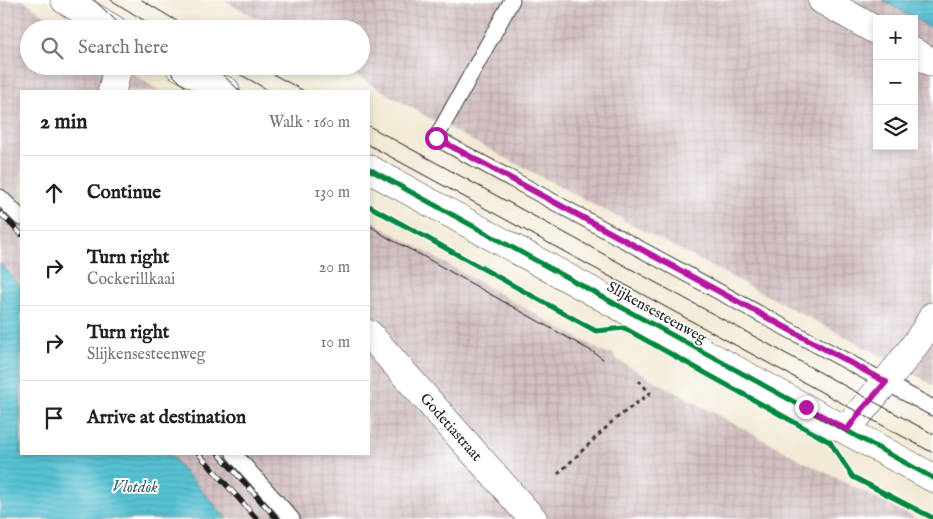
<!DOCTYPE html>
<html lang="en">
<head>
<meta charset="utf-8">
<style>
	:root { --surface:#fff; --page:#f2f2f2; --text:#202124; --muted:#757577; --line:#e0e0e0 }
	body { margin:0; font-family:"IM FELL English",serif; background:var(--page); color:var(--text) }
	.controls { position:absolute; right:15px; top:15px; display:grid; overflow:hidden; border-radius:0px; box-shadow:0 2px 8px #0003 }
	.controls button { width:45px; height:45px; display:grid; place-items:center; padding:0; border:0; border-bottom:1px solid var(--line); background:var(--surface); color:var(--text); font:25px sans-serif }
	.stop { position:absolute; width:15px; height:15px; margin:-11px; border:4px solid #b5179e; border-radius:50%; background:#fff }
	.stop.end { background:#b5179e; border-color:#fff; box-shadow:0 1px 5px #0008 }
	.list { margin:0; padding:0; list-style:none }
	h2 { display:flex; justify-content:space-between; align-items:center; height:65px; margin:0; padding:0 20px; font-size:21px }
	h2 small { font-size:16px; font-weight:400; color:var(--muted) }
	.list li { display:grid; grid-template-columns:32px 1fr auto; gap:15px; align-items:center; box-sizing:border-box; height:75px; padding:0 20px; border-top:1px solid var(--line) }
	.list b { display:block; font-size:19px; white-space:nowrap }
	.list p { margin:0; font-size:16px; white-space:nowrap; color:var(--muted) }
	.list em { font-size:16px; font-style:normal; color:var(--muted) }
	.icon { flex:none; width:28px; height:28px; fill:none; stroke:currentColor; stroke-width:2; stroke-linecap:round; stroke-linejoin:round }
	.map { position:relative; flex:none; width:933px; height:519px; overflow:hidden }
	.search { position:absolute; background:var(--surface); box-shadow:0 2px 8px #0003; left:20px; top:20px; width:350px; height:55px; display:flex; align-items:center; gap:12px; box-sizing:border-box; padding:0 18px; border-radius:28px; color:var(--muted); font-size:19px }
	.panel { position:absolute; background:var(--surface); box-shadow:0 2px 8px #0003; left:20px; top:90px; width:350px; height:365px; border-radius:0px }
	.map>svg:first-child { display:block }
	.industrial { fill:url(#industrial-grid); fill-rule:evenodd }
	.water { fill:url(#water-rules); stroke:#3a6f78 }
	.lines { fill:none; stroke-linecap:round; stroke-linejoin:round }
	.service-casing { stroke:#3c3b38; stroke-width:17 }
	.minor-casing { stroke:#3c3b38; stroke-width:29 }
	.path { stroke:#3c3b38; stroke-width:3; stroke-dasharray:4 4; stroke-linecap:butt }
	.service { stroke:#fff; stroke-width:15 }
	.minor { stroke:#fff; stroke-width:28 }
	.tram { stroke:#1c1c1c; stroke-width:1 }
	.rail-casing { stroke:#1c1c1c; stroke-width:5.5 }
	.rail { stroke:#fff; stroke-width:4; stroke-dasharray:11; stroke-linecap:butt }
	.cycleway-casing { stroke:#fff; stroke-width:8 }
	.cycleway { stroke:#00873e; stroke-width:5 }
	.route { stroke:#b5179e; stroke-width:6 }
	.labels { text-anchor:middle; stroke-width:4; stroke-linejoin:round; paint-order:stroke }
	.street-label { font-size:15px; fill:#1c1c1c; stroke:#fff }
	.water-label { font-size:16px; font-style:italic; fill:#345e65; stroke:#fff }
</style>
</head>
<body>
<div class="map">
<svg width="933" height="519" viewBox="0 0 933 519">
	<defs>
		<pattern id="industrial-grid" width="8" height="8" patternUnits="userSpaceOnUse" patternTransform="scale(1.25)"><rect width="8" height="8" fill="#d2bfc0"/><path d="M0 4h8M4 0v8" fill="none" stroke="#b4a4a4"/></pattern>
		<pattern id="water-rules" width="6" height="5" patternUnits="userSpaceOnUse" patternTransform="scale(1.25)"><rect width="6" height="5" fill="#57c2d3"/><path d="M0 2.5h6" fill="none" stroke="#4ba6b5"/></pattern>
	</defs>
	<rect width="100%" height="100%" fill="#fff"/>
	<filter id="ink" filterUnits="userSpaceOnUse"><feTurbulence type="fractalNoise" baseFrequency=".02" numOctaves="2"/><feDisplacementMap in="SourceGraphic" scale="10" xChannelSelector="R" yChannelSelector="G"/><feConvolveMatrix kernelMatrix="1 2 1 2 8 2 1 2 1" color-interpolation-filters="sRGB"/></filter>
	<filter id="wash" filterUnits="userSpaceOnUse"><feTurbulence type="fractalNoise" baseFrequency=".0096" numOctaves="4" result="noise"/><feDisplacementMap in="SourceGraphic" scale="20" xChannelSelector="R" yChannelSelector="G"/><feGaussianBlur stdDeviation="1.12" result="paint"/><feColorMatrix in="noise" values="0 0 0 0 0 0 0 0 0 0 0 0 0 0 0 0 0 1.4 0 .05"/><feComposite in="paint" operator="in"/></filter>
	<g filter="url(#wash)">
		<rect width="100%" height="100%" fill="#f3ead5"/>
		<g class="industrial">
			<path d="M0,0H23L65,29H29V66H120L160,91H21V287L0,263Z"/>
			<path d="M224,0H882L933,29V385L882,356L431,119L339,66H361V29H274ZM877,19H914V146H877Z"/>
			<path d="M369,218L383,228L608,355L611,352L618,360L655,381L803,461L917,519H227L169,454H369Z"/>
		</g>
		<g class="water">
			<path d="M882,0H933V29Z"/>
			<path d="M0,263L21,287V454H169L227,519H0Z"/>
		</g>
	</g>
	<g filter="url(#ink)">
		<g class="lines">
			<g class="service-casing">
				<g id="service">
					<path d="M512,0L436,138L933,408"/>
					<path d="M0,197L21,218"/>
					<path d="M234,454L292,519"/>
				</g>
			</g>
			<g class="minor-casing">
				<g id="minor">
					<path d="M65,0L113,29"/>
					<path d="M822,0L877,31"/>
					<path d="M914,52L933,63"/>
					<path d="M179,66L226,91"/>
					<path d="M112,91L118,66"/>
					<path d="M369,169L933,478"/>
					<path id="s1" d="M369,334L533,519"/>
					<path d="M847,430C870,398 899,369 921,336C926,330 929,323 933,316"/>
				</g>
			</g>
			<path class="path" d="M558,474L614,420L650,393L639,381"/>
			<use href="#service" class="service"/>
			<use href="#minor" class="minor"/>
			<g class="tram">
				<path d="M94,0L125,29"/>
				<path d="M111,0L158,29"/>
				<path d="M142,0L190,29"/>
				<path d="M164,66L189,91"/>
				<path d="M213,66L240,91"/>
				<path d="M225,66L270,91"/>
				<path d="M258,66L304,91"/>
				<path d="M369,126L933,434"/>
				<path d="M369,145L933,453"/>
				<path d="M369,225L388,238L419,254L593,352L603,359"/>
			</g>
			<g class="rail-casing">
				<g id="rail">
					<path d="M0,213L21,234"/>
					<path d="M199,454L257,519"/>
					<path d="M219,454L277,519"/>
				</g>
			</g>
			<use href="#rail" class="rail"/>
			<g class="cycleway-casing">
				<g id="cycleway">
					<path d="M369,169L933,478"/>
					<path d="M369,206L596,331L624,328L830,442L853,477L933,518"/>
				</g>
			</g>
			<use href="#cycleway" class="cycleway"/>
		</g>
	</g>
	<g class="lines" filter="url(#ink)">
		<path class="route" d="M436,138L886,382L860,412L847,430L806,407"/>
	</g>
	<g class="labels">
		<g class="street-label">
			<text transform="translate(657 312) rotate(29)" y="5">Slijkensesteenweg</text>
			<text dy="5" stroke="none"><textPath href="#s1" startOffset="124">Godetiastraat</textPath></text>
		</g>
		<g class="water-label">
			<text x="135" y="492">Vlotdok</text>
		</g>
	</g>
</svg>
<div class="controls">
<button>+</button>
<button>−</button>
<button><svg class="icon" aria-label="layers" viewBox="0 0 24 24"><path d="M12 4l9 5-9 5-9-5zM3 14l9 5 9-5"/></svg></button>
</div>
<div class="stop" style="left:436px;top:138px"></div>
<div class="stop end" style="left:806px;top:407px"></div>
<div class="search"><svg class="icon" aria-label="search" viewBox="0 0 24 24"><circle cx="10" cy="10" r="6"/><path d="M15 15l6 6"/></svg>Search here</div>
<section class="panel">
<h2>2 min<small>Walk · 160 m</small></h2>
<ul class="list">
<li><svg class="icon" aria-label="ahead" viewBox="0 0 24 24"><path d="M12 20V5M6 11l6-6 6 6"/></svg><div><b>Continue</b></div><em>130 m</em></li>
<li><svg class="icon" aria-label="right" viewBox="0 0 24 24"><path d="M7 20v-9h11M14 6l5 5-5 5"/></svg><div><b>Turn right</b><p>Cockerillkaai</p></div><em>20 m</em></li>
<li><svg class="icon" aria-label="right" viewBox="0 0 24 24"><path d="M7 20v-9h11M14 6l5 5-5 5"/></svg><div><b>Turn right</b><p>Slijkensesteenweg</p></div><em>10 m</em></li>
<li><svg class="icon" aria-label="arrive" viewBox="0 0 24 24"><path d="M6 21V4h12l-3 4 3 4H6"/></svg><div><b>Arrive at destination</b></div></li>
</ul>
</section>
</div>
</body>
</html>
